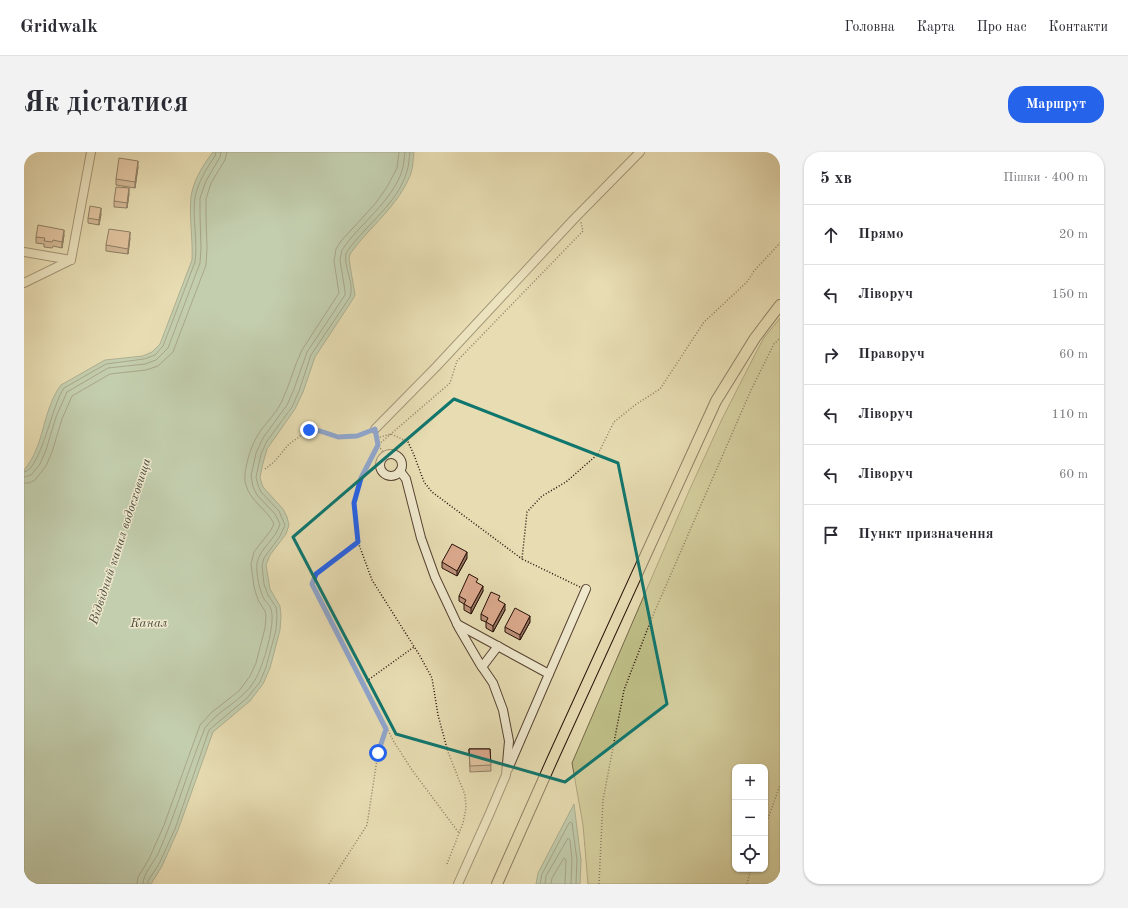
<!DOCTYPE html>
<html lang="uk">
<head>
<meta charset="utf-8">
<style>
	:root { --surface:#fff; --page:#f2f2f3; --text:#2b2b33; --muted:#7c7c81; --line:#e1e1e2; --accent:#2563eb }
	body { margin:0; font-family:"Old Standard TT",serif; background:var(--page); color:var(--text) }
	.controls { position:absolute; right:12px; bottom:12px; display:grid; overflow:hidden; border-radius:8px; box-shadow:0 1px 3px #0004 }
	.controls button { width:36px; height:36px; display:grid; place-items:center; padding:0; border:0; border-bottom:1px solid var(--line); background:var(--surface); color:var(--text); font:20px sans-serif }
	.stop { position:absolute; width:12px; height:12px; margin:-9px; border:3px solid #2563eb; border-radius:50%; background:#fff }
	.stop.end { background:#2563eb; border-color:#fff; box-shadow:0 1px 4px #0008 }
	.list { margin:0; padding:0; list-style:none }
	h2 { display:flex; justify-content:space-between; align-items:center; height:52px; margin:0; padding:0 16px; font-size:17px }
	h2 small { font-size:13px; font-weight:400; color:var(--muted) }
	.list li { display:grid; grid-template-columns:26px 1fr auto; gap:12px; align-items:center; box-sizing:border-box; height:60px; padding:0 16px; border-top:1px solid var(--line) }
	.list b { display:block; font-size:15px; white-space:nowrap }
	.list em { font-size:13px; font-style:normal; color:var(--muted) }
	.icon { flex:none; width:22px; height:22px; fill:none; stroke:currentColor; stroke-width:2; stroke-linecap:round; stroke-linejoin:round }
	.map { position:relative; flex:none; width:756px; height:732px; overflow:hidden; border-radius:16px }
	header { display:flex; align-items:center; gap:24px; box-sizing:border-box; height:56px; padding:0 20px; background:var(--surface); border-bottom:1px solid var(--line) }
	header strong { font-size:19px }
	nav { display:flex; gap:22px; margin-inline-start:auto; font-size:14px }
	.intro { display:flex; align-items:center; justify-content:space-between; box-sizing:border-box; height:96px; padding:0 24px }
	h1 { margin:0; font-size:28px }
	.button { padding:10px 18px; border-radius:16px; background:var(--accent); color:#fff; font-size:14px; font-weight:700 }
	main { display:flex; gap:24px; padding:0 24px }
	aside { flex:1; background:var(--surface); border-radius:16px; box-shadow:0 1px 3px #0004 }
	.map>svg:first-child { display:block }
	.green { fill:#bebe87; stroke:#726747; fill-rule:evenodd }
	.water { fill:#97bca8; stroke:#697768 }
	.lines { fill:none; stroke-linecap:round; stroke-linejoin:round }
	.shore { stroke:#5e6658; stroke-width:1 }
	.minor-casing { stroke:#564332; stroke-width:10 }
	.major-casing { stroke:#251007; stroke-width:12 }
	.path { stroke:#251007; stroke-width:1.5; stroke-dasharray:1 2; stroke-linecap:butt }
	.minor { stroke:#efe8cd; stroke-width:8 }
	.major { stroke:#e7dcb2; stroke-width:10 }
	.wall { fill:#bc9179; stroke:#251007 }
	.shaded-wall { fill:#997663; stroke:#251007 }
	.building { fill:#dba98d; stroke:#251007 }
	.route { stroke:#2563eb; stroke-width:5 }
	.marked { fill:none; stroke:#0f766e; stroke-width:3; stroke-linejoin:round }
	.labels { text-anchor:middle; stroke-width:3; stroke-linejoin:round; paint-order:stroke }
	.water-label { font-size:13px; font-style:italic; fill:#4d4c3f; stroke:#efe8cd }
</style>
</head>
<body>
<header>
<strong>Gridwalk</strong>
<nav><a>Головна</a><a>Карта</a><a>Про нас</a><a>Контакти</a></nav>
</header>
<div class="intro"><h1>Як дістатися</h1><a class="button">Маршрут</a></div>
<main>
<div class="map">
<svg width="756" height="732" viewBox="0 0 756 732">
	<rect width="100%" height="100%" fill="#e7dcb2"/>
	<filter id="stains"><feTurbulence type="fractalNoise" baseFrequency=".005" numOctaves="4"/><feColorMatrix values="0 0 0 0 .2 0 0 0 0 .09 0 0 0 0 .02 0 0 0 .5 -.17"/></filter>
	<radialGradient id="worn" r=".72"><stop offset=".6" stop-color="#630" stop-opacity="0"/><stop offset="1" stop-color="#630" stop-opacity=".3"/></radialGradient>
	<path class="green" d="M756,166V732H564L559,673L548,611L665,339L698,267L739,187ZM711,615H741V717H711Z"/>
	<g class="water">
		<path d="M189,0H390C389,7 389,15 387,21C375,54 345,75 326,102L325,107L331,143L329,147L291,205L279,240L271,257L243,297L238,315L236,326L239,335L259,357L263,365L265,373L262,382L246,403L242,413L246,437L256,454L257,464L256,478L246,516L239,532L226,549L189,580L154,678L138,714L127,732H0V318C21,294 18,258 37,233L81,208L119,204L128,200L136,192L168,108C169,87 165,66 167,45C169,29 179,13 189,0Z"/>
		<path d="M550,652L557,708L556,732H512L514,721Z"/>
	</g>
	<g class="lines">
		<g class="shore">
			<path d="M0,320C17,318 28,252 40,236L82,212L120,207L131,203L139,194L171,110C174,88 168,66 171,45C174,30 183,16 191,4L192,0"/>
			<path d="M0,325L7,323L16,312L22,298L32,265L43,240L84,216L121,212L132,208L144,196L176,111L177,96L176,64V46L182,29L196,5L197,0"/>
			<path d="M0,331H5L11,328L22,314L28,300L38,267L48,244L86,222L122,218L134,214L149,200L182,113L183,96L182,64V47L187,31L201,8L203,0"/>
			<path d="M113,732L114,725L125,707L140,673L176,573L188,560L215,539L226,524L232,511L241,476L242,464L241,459L234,448L230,435L227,412L230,400L247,378L250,372C243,357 226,349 222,333C220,327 221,321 222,315C225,301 229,290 237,278C244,269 253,260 258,249C266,232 270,214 278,198L315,141L310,109L312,97L317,89L351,52L363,35L373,16L375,0"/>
			<path d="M119,732C119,722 129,711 134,702C152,661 164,618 181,576C195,557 219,549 231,528C239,515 252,471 247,457C246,453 242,450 240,447C235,437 232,422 233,411C236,396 252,387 256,372L251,362L233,343L229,335L227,324L232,301L239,286L263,253L270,237L283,200L321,143V139L316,108L318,98C336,71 367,51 378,19C380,13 380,6 381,0"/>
			<path d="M124,732V729L135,712L151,677L185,578L223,546L236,530L242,515L252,478L253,464L252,455L244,443L240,432L238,413L240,406L256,384L261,373L255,359L237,340L234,333L232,325L237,302L243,289L268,255L275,239L287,203L326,145C331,132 319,114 322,101C341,73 374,52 383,19C385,13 385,6 386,0"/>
			<path d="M516,732L518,722L545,671L546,670L548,671L553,708L552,732"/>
			<path d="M521,732L522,724L544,686L546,688L548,708L547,732"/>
			<path d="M527,732L528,726L540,706L542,708L541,732"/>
		</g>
		<g class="minor-casing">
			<g id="minor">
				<path d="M0,100L47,108"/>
				<path d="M0,131L47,108L67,0"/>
				<path d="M351,277L412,215L550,67L616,0"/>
				<circle cx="367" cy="313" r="11"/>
				<path d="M376,319L382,327L397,386L411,425L435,476L456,512L469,531L479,558L485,589L482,623L465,663L434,732"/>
				<path d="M433,472L525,522L484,617"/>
				<path d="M458,515L474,494"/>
				<path d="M525,522L562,437"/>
			</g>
		</g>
		<g class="major-casing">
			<path id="major" d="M473,732L529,606L692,249L731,186L756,153"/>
		</g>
		<g class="path">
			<path d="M353,285L354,293L362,304"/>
			<path d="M353,286L367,282L384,290L390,303L400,330L408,340L498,407"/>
			<path d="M241,317L250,310L265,292L285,278L296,279L314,285L333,284L344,280"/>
			<path d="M334,390L293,422L288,432L370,590L388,618L435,681"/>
			<path d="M556,435L498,407L503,360L518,344L542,330L574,302L590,270L611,253L636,237L680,170L723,130L730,119L756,91"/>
			<path d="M340,531L390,495"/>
			<path d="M741,675L756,633"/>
			<path d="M423,712L439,671L442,656L441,643L424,600L414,563L408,526L396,504L348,428L334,390L330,351L337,327L354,293L426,231L433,209L559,79L557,70"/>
			<path d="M305,732L343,673L354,601L362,577"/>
			<path d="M575,732L579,648L600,538L627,468L727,238L750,192L756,186"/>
			<path d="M723,732L727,717"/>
		</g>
		<use href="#minor" class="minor"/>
		<use href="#major" class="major"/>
	</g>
	<g class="wall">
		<path d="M114,15L111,36L92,33V27Z"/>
		<path d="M105,42L103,56L90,55V49Z"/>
		<path d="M77,62L75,73L64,71V66Z"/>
		<path d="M40,83L38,96L29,94L28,96L20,95V92L12,91V85Z"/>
		<path d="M106,86L104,102L82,99V93Z"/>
		<path d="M443,406L433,424L418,416V410Z"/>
		<path d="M454,431L459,439L447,462L440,458V452L435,449V444Z"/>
		<path d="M476,449L481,458L469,480L462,476V470L457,468V462Z"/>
		<path d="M506,470L496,488L481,480V475Z"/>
		<path d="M445,597H466L467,619L446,620Z"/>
	</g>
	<g class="shaded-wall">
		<path d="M114,9V15L111,36V30Z"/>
		<path d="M105,36V42L103,56V51Z"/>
		<path d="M77,56V62L75,73V68Z"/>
		<path d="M40,78V83L38,96V90Z"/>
		<path d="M106,80V86L104,102V97Z"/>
		<path d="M443,400V406L433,424V419Z"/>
		<path d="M459,434V439L447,462V456Z"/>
		<path d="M481,452V458L469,480V474Z"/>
		<path d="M506,464V470L496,488V483Z"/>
	</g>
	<g class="building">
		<path d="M95,6L114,9L111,30L92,27Z"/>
		<path d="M92,35L105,36L103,51L90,49Z"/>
		<path d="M66,54L77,56L75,68L64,66Z"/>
		<path d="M14,73L40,78L38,90L29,88L28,90L20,89L21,86L12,85Z"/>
		<path d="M85,77L106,80L104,97L82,93Z"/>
		<path d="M428,392L443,400L433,419L418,410Z"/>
		<path d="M445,422L454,427L452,430L459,434L447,456L440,452L442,448L435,444Z"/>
		<path d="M467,440L476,444L474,448L481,452L469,474L462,470L464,466L457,462Z"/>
		<path d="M491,456L506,464L496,483L481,475Z"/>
		<path d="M445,597H466L467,613L446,614Z"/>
	</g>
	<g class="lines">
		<path class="route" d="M285,278L296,279L314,285L333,284L351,277L354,293L337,326L330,351L334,390L292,422L288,432L362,577L354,601"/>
	</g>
	<path d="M0 0H756V732H0ZM430,247L594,311L643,552L541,630L372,582L269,385Z" fill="#e7dcb2" fill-opacity=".55" fill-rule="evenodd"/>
	<path class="marked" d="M430,247L594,311L643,552L541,630L372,582L269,385Z"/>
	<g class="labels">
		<g class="water-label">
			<text transform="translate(95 389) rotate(-72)" y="5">Відвідний канал водосховища</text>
			<text x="125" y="475">Канал</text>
		</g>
	</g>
	<rect width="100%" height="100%" filter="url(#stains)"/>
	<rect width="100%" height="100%" fill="url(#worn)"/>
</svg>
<div class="controls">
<button>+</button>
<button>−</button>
<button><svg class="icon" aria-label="locate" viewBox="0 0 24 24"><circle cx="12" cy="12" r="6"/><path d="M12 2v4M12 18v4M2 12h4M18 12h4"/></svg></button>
</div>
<div class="stop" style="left:354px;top:601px"></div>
<div class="stop end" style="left:285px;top:278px"></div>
</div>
<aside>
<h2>5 хв<small>Пішки · 400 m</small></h2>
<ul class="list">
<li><svg class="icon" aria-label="ahead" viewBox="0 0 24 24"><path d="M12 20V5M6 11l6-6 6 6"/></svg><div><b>Прямо</b></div><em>20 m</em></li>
<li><svg class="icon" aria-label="left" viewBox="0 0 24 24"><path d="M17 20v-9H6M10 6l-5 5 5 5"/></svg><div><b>Ліворуч</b></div><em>150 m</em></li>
<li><svg class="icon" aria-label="right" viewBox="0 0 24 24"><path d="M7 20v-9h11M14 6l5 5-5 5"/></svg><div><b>Праворуч</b></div><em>60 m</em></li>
<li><svg class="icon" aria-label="left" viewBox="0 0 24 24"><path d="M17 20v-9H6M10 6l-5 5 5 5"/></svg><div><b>Ліворуч</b></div><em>110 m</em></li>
<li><svg class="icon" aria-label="left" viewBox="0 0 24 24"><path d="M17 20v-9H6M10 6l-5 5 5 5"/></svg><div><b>Ліворуч</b></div><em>60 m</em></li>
<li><svg class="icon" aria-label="arrive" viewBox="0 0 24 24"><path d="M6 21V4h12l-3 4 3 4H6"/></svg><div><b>Пункт призначення</b></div></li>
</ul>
</aside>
</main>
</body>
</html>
